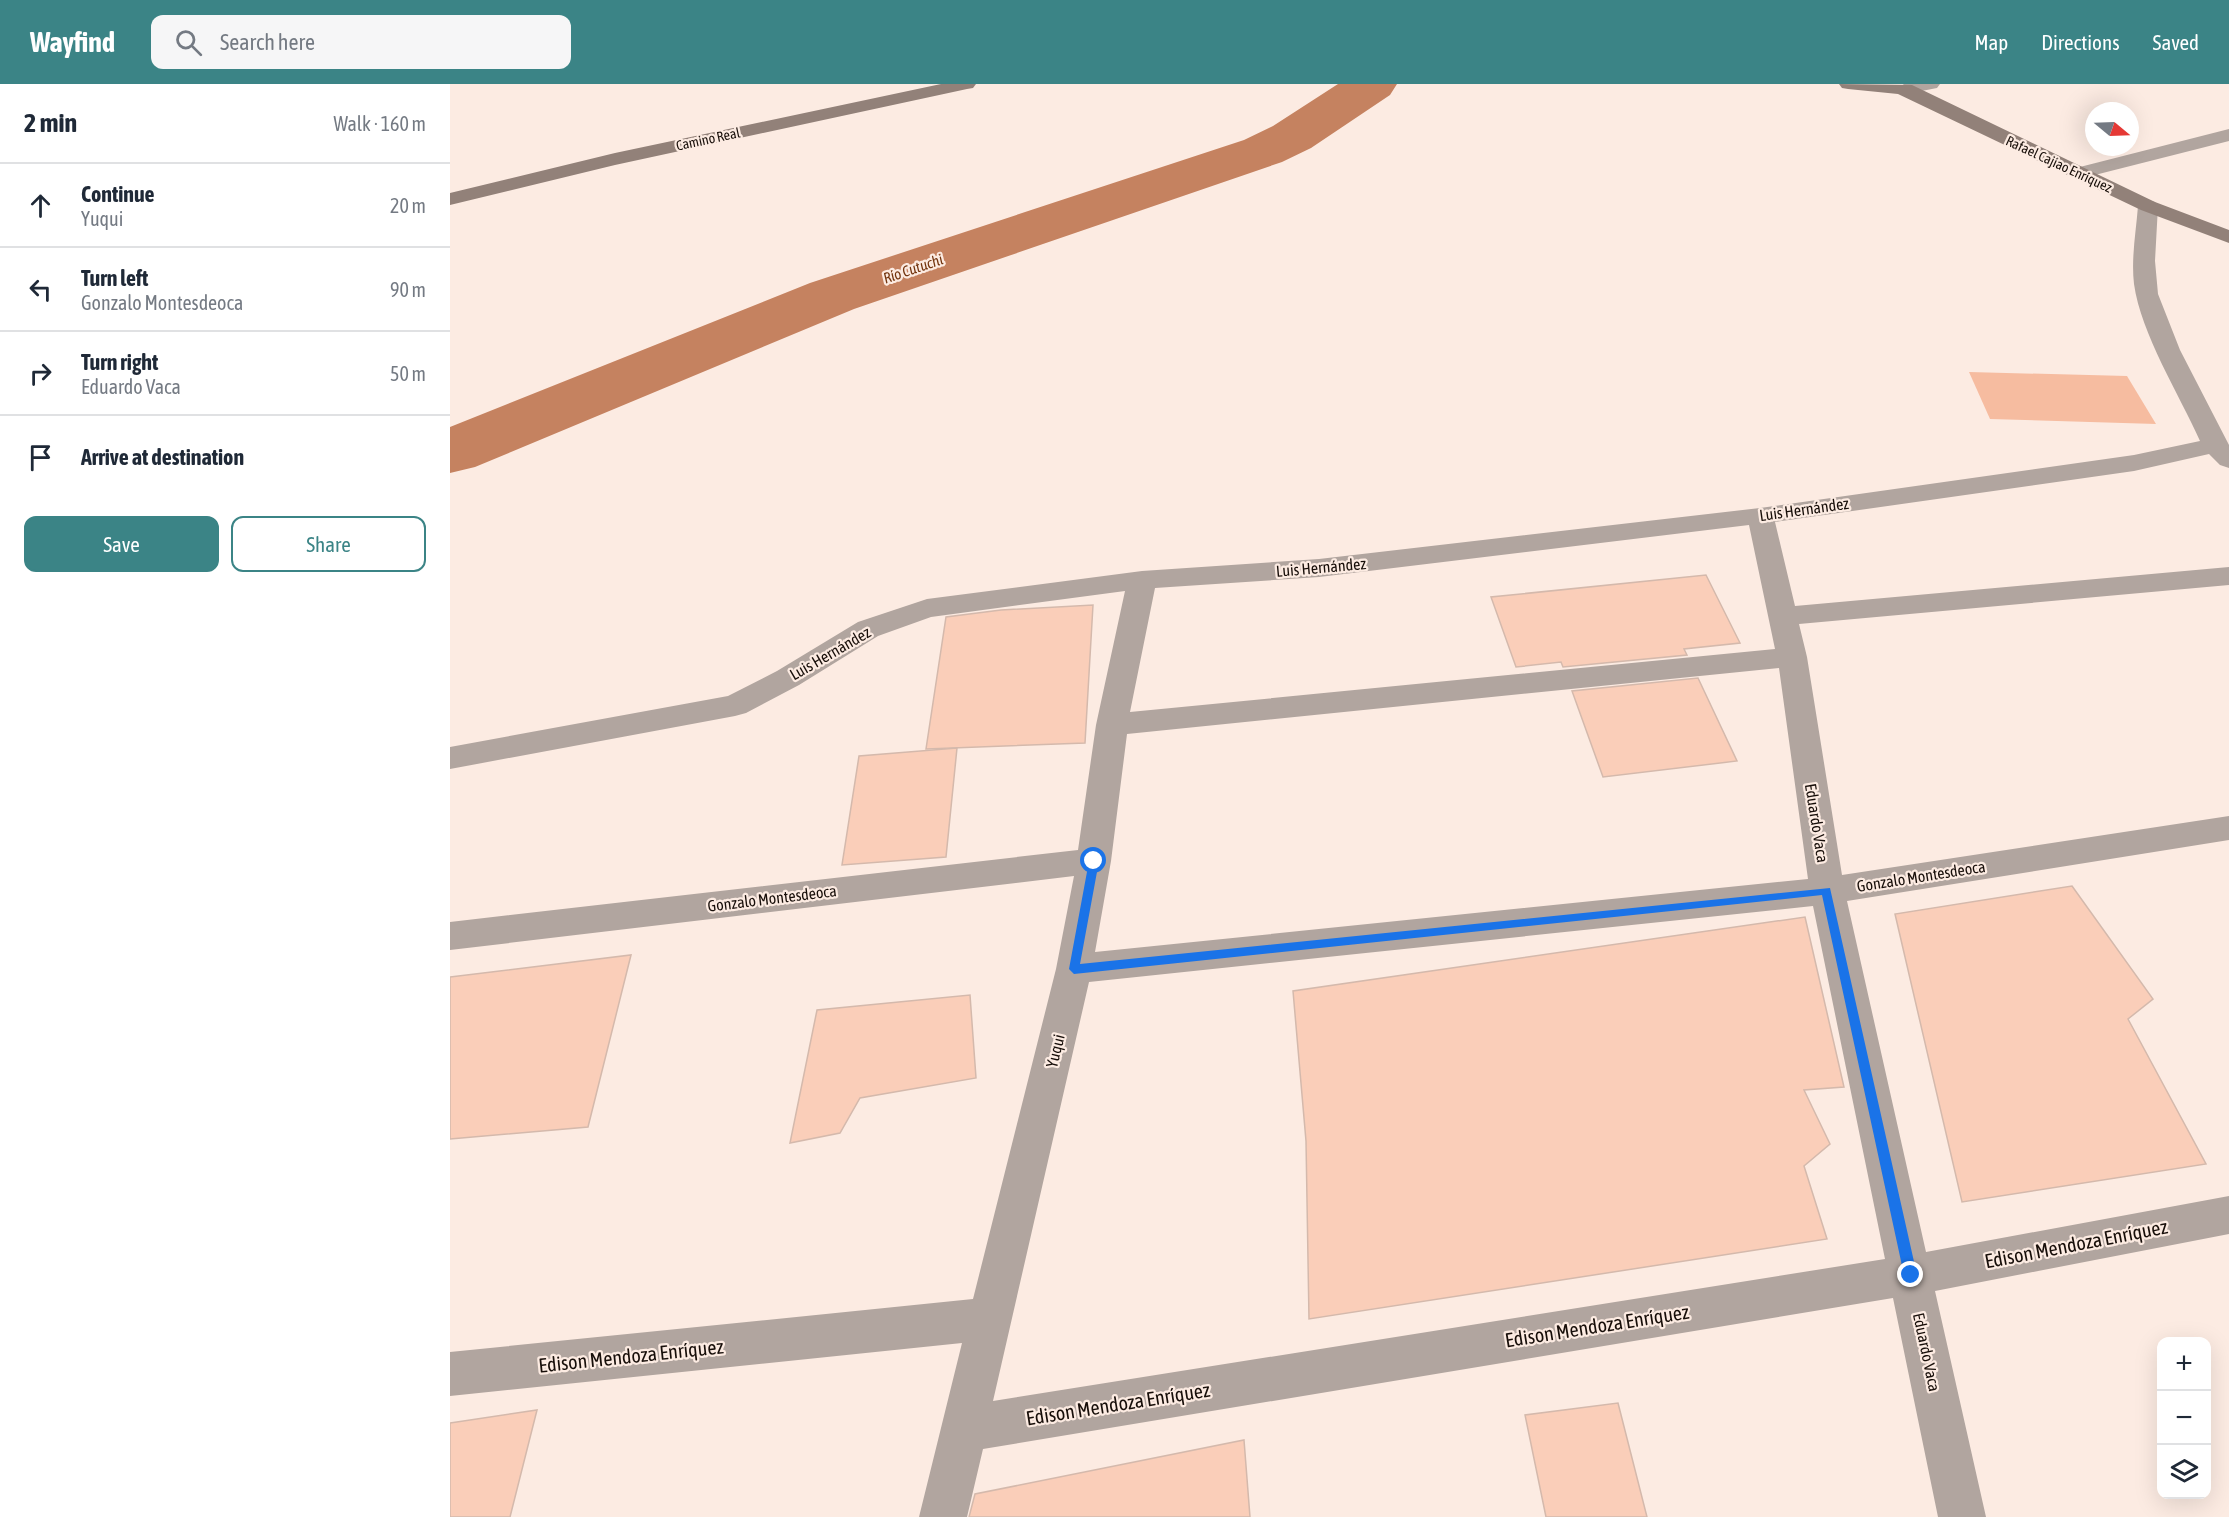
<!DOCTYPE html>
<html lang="en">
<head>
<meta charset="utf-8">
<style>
	:root { --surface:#fff; --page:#f6f6f7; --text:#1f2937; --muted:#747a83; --line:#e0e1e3; --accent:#3b8486 }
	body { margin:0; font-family:"Asap Condensed",sans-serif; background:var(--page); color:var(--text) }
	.controls { position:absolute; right:18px; bottom:18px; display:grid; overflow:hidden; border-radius:12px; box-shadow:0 6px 24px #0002 }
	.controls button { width:54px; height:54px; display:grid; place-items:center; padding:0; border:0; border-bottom:2px solid var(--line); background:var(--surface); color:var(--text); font:30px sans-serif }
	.compass { position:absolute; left:1635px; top:18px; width:54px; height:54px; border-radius:50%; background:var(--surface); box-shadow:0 6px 24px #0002; rotate:109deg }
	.stop { position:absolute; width:18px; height:18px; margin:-14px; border:4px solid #1a73e8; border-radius:50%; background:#fff }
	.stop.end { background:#1a73e8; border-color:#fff; box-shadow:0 2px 6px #0008 }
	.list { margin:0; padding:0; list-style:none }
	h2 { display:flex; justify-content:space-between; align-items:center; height:78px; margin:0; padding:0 24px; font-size:26px }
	h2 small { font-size:20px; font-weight:400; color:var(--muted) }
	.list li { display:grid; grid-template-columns:39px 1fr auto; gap:18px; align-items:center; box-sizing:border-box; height:84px; padding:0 24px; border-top:2px solid var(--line) }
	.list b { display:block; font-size:22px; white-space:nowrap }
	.list p { margin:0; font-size:20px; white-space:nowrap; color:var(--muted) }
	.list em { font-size:20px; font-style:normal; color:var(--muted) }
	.actions { display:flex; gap:12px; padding:18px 24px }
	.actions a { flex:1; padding:14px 0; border:2px solid var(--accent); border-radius:12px; text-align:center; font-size:21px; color:var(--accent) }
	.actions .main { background:var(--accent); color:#fff }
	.icon { flex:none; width:33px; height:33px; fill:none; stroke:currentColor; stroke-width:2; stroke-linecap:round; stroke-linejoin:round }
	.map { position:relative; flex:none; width:1779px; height:1433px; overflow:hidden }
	header { display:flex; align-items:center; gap:36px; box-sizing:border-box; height:84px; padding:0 30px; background:var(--accent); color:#fff }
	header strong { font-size:28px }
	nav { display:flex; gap:33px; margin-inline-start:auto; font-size:21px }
	.search { width:420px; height:54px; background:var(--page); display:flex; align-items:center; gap:15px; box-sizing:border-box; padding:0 21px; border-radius:12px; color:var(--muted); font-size:22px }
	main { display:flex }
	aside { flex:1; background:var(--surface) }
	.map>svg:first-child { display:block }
	.green { fill:#f6bca0 }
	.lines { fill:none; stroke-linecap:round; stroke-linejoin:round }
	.river { fill:#c58260; fill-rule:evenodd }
	.building { fill:#faceb9; stroke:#d4b9ac; stroke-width:1.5 }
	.street { fill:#b1a59f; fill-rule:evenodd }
	.secondary { fill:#928179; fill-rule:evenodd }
	.route { fill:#1a73e8 }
	.labels { text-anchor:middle; stroke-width:4.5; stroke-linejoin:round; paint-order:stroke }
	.far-street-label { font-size:14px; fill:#170e09; stroke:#fcebe2 }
	.far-water-label { font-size:15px; font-style:italic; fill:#73340e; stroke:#fcebe2 }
	.street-label { font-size:16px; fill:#170e09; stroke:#fcebe2 }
	.near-street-label { font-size:20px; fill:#170e09; stroke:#fcebe2 }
</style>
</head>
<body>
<header>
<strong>Wayfind</strong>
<div class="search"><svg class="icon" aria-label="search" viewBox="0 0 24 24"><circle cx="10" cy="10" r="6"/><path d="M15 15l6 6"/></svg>Search here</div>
<nav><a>Map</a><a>Directions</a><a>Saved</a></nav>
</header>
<main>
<aside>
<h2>2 min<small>Walk · 160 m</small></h2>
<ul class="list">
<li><svg class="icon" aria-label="ahead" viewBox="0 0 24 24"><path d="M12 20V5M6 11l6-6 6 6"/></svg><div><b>Continue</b><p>Yuqui</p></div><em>20 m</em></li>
<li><svg class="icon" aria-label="left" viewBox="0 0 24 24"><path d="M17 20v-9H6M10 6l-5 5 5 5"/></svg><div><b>Turn left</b><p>Gonzalo Montesdeoca</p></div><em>90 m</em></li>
<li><svg class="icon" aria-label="right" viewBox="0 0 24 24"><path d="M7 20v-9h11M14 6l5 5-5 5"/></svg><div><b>Turn right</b><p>Eduardo Vaca</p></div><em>50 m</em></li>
<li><svg class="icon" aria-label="arrive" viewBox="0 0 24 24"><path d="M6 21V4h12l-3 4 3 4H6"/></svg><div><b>Arrive at destination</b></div></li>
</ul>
<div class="actions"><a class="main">Save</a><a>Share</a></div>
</aside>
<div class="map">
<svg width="1779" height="1433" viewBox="0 0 1779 1433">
	<rect width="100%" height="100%" fill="#fcebe2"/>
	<path class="green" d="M1519,288L1677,292L1706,340L1540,335Z"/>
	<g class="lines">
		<path class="river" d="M888,0H947L940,11L861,64L832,78L404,225L25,383L0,389V343L360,199L794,56L823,42Z"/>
	</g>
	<g class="building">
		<path d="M1256,491L1290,559L1234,565L1237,571L1113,583L1111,578L1066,583L1041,513Z"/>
		<path d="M643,521L635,659L476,665L496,533L551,526Z"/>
		<path d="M1248,594L1287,677L1153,693L1122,607Z"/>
		<path d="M507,664L496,773L392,781L409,672Z"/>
		<path d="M1622,802L1703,915L1678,935L1756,1080L1512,1118L1445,830Z"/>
		<path d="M1355,833L1394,1003L1354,1006L1380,1060L1354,1082L1377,1155L859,1235L856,1057L843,907Z"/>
		<path d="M181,871L138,1043L0,1055V893Z"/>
		<path d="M520,911L526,994L410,1014L390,1049L340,1059L367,926Z"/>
		<path d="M1168,1319L1197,1433H1096L1075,1331Z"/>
		<path d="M87,1326L60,1433H0V1339Z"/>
		<path d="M794,1356L800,1433H519L525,1410Z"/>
	</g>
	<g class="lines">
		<g class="street">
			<path d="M1454,0H1490L1487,4L1456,10L1450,9L1447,5Z"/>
			<path d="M1779,45V57L1629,95L1622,93L1619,89L1622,85Z"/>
			<path d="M1698,116L1705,118L1708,122L1705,177L1708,210L1730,266L1779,361V384L1770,381L1759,370L1684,387L1325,438L1345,522L1779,483V501L1349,540L1357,573L1392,791L1779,732V756L1397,817L1476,1168L1779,1112V1150L1485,1207L1536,1433H1488L1443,1214L533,1365L517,1433H469L512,1259L0,1312V1268L523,1215L606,885L624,792L0,866V838L628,766L646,641L675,507L481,533L428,552L349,601L296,629L285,632L0,685V663L278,612L327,587L408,538L477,515L692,487L869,475L1310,424L1684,371L1750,357C1729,310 1691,250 1684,200C1681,174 1686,148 1688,122L1691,118ZM1299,441L1325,565L680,628L705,504L869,493ZM1329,584L1358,795L645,868L661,777L677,650ZM1363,822L1435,1175L543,1317L639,898Z"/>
		</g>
		<g class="secondary">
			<path d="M491,0H526L523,4L517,5L165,81L0,121V109L165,69Z"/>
			<path d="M1389,0L1462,1L1705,118L1779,146V159L1691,126L1448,10L1398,5L1392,4Z"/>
		</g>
	</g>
	<path class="route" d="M644,773L649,777L630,880L1380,804L1467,1191L1465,1195L1461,1197L1456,1195L1454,1191L1372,811L624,890L619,885L639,777Z"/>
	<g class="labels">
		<g class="far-street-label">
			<text transform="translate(258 55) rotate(-12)" y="5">Camino Real</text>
			<text transform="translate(1609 80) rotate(25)" y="5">Rafael Cajiao Enríquez</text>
		</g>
		<g class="far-water-label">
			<text transform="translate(463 185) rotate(-19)" y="5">Río Cutuchi</text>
		</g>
		<g class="street-label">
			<text transform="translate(1354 425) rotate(-8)" y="6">Luis Hernández</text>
			<text transform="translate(871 483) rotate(-5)" y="6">Luis Hernández</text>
			<text transform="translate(380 569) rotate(-30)" y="6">Luis Hernández</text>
			<text transform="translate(1367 739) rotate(81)" y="6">Eduardo Vaca</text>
			<text transform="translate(1471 792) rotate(-9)" y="6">Gonzalo Montesdeoca</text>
			<text transform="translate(322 814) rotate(-7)" y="6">Gonzalo Montesdeoca</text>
			<text transform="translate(605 967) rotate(-76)" y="6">Yuqui</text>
			<text transform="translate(1477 1268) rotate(78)" y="6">Eduardo Vaca</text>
		</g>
		<g class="near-street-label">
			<text transform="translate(1626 1160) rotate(-11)" y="7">Edison Mendoza Enríquez</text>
			<text transform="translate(1147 1242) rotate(-9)" y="7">Edison Mendoza Enríquez</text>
			<text transform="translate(181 1272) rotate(-6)" y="7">Edison Mendoza Enríquez</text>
			<text transform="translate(668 1320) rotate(-9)" y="7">Edison Mendoza Enríquez</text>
		</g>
	</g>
</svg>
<div class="controls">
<button>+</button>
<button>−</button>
<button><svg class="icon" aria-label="layers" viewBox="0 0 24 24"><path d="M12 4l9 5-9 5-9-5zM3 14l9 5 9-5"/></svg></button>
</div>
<svg class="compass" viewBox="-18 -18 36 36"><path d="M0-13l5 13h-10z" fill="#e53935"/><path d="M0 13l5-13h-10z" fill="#747a83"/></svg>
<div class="stop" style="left:644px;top:777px"></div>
<div class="stop end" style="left:1461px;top:1191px"></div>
</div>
</main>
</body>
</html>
